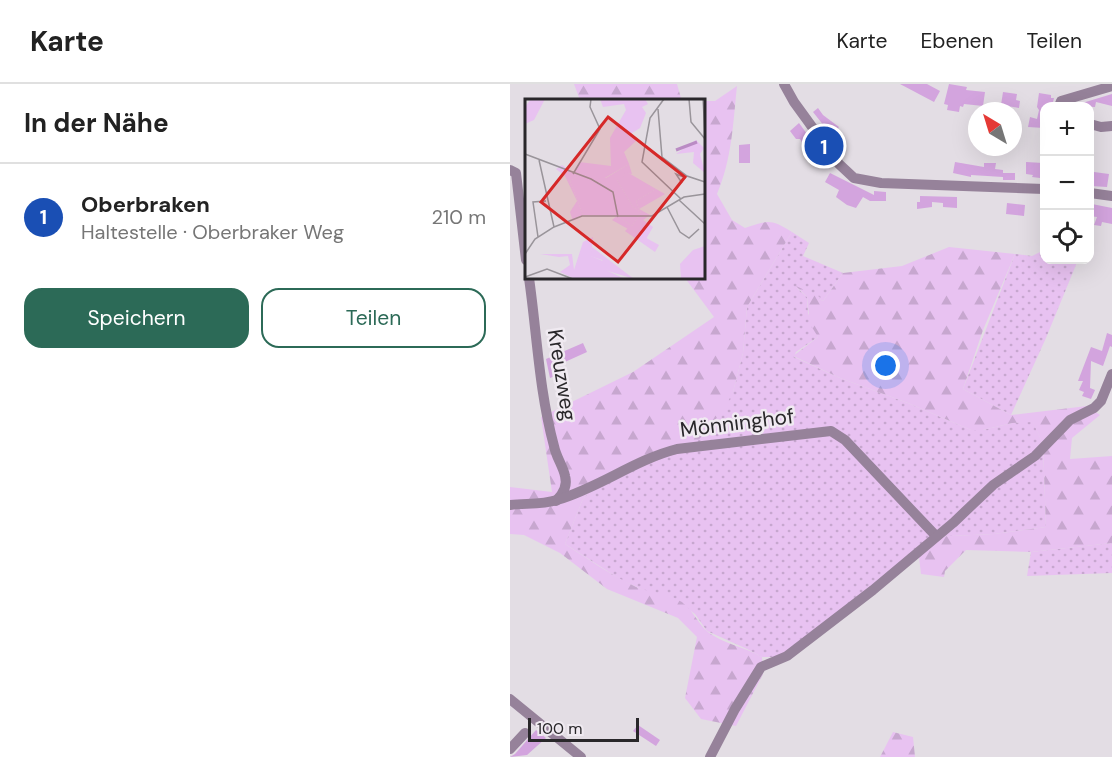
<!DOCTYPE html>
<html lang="de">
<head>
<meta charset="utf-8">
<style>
	:root { --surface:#fff; --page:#f2f2f2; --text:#222; --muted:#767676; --line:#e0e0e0; --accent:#2c6a57 }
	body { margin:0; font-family:"DM Sans",sans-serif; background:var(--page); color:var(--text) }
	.controls { position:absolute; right:18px; top:18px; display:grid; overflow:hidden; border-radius:12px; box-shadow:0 6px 24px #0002 }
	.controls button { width:54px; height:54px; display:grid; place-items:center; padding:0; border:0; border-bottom:2px solid var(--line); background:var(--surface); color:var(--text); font:30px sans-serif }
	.compass { position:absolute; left:458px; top:18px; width:54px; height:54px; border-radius:50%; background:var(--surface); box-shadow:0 6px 24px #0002; rotate:322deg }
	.scale { position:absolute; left:18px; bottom:15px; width:111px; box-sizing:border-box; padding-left:6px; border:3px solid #29272a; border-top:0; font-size:16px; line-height:21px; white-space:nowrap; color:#29272a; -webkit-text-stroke:4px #f0eaf1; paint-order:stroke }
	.you { position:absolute; left:376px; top:282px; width:21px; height:21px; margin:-15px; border:4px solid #fff; border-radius:50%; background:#1a73e8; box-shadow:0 0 0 9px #1a73e833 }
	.badge { display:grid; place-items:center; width:39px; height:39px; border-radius:50%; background:var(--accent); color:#fff; font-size:20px; font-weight:700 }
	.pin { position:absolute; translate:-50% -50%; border:3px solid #fff; box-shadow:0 2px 6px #0006 }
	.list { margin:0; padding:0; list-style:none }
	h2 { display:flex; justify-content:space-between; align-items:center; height:78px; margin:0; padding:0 24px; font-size:26px }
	h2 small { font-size:20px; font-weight:400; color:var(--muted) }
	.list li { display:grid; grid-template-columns:39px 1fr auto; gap:18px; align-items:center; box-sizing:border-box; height:108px; padding:0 24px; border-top:2px solid var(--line) }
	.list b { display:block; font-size:22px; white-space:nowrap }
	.list p { margin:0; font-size:20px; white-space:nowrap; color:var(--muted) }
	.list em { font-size:20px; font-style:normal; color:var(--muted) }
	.actions { display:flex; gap:12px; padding:18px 24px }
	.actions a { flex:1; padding:14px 0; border:2px solid var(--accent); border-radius:18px; text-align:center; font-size:21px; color:var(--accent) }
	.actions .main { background:var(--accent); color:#fff }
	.icon { flex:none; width:33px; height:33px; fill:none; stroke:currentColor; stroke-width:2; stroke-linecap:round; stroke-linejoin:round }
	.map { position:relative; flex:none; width:602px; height:673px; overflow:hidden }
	header { display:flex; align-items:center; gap:36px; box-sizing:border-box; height:84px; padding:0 30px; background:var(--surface); border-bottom:2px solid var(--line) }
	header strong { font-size:28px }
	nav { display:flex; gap:33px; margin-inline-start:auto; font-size:21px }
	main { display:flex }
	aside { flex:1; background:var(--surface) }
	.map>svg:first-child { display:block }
	.grass { fill:url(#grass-dots) }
	.forest { fill:url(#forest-firs) }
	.building { fill:#d3a4de }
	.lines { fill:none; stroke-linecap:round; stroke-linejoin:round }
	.minor { stroke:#96829a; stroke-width:10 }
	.labels { text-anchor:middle; stroke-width:5; stroke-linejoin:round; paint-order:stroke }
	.street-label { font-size:21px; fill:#29272a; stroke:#f0eaf1 }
	.inset-river { fill:none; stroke:#ba8bc4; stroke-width:3 }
	.inset-road { fill:none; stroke:#99949a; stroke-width:1.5 }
	.view { fill:#d62828; fill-opacity:0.15; stroke:#d62828; stroke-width:3 }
	.inset-edge { fill:none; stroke:#29272a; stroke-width:3 }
</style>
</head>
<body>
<header>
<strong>Karte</strong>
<nav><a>Karte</a><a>Ebenen</a><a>Teilen</a></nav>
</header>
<main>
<aside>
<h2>In der Nähe<small></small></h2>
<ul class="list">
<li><span class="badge" style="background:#1a4fb4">1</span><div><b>Oberbraken</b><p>Haltestelle · Oberbraker Weg</p></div><em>210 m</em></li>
</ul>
<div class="actions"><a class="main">Speichern</a><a>Teilen</a></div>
</aside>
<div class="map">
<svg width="602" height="673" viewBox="0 0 602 673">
	<defs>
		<pattern id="grass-dots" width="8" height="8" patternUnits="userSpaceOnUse" patternTransform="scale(1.5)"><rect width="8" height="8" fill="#e8c2f1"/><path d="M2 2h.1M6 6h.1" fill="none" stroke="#c7a7cf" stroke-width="1.8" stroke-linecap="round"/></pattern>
		<pattern id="forest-firs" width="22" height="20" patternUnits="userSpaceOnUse" patternTransform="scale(1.5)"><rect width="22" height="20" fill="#e8c2f1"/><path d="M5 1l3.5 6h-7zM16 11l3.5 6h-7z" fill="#c7a7cf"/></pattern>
	</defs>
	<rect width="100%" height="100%" fill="#e3dde4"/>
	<g class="grass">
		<path d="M282,148L299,159L293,172L333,189L313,217L287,204L297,213L298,229L308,253L286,268L284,273L330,294L398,319L461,346H473L502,339L523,337L533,361L536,443L484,450L420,453L391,479L269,573H252L237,565L197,547L185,530L161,513L138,508L113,497L55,460L72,417L80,406L223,308L233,269L237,223Z"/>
		<path d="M534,166V176H568L536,254L501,331L453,305L505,170L522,172Z"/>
		<path d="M602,459V489L517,492L521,468Z"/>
	</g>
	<g class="forest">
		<path d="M64,0H167L171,14L183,16H70Z"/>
		<path d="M227,2C223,40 222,75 207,110L222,136L235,144C258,136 261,135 282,148L237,223L233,269L223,308L214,325L182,364L158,369L80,406L72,417L55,460C78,475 101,491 126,503C140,509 157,509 170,517C183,525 187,539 198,548C213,560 235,563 252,573L253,590L226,642L191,635L175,614L187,553L168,534L97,505L50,469L14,451L0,450V403L42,408L31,333L123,288L204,233L175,194H194V17H205Z"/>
		<path d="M439,163L505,170L473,246L453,305L501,331L577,322L590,331L562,354L560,375L602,372V459L521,468L456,466L435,487L434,493L411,490L409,473L420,453L484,450L536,443L533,361L523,338L502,339L473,346H461L398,319L330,294L283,272L308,253L300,240L297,213L286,202L310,213L309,215L313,217L333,189L392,182Z"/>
		<path d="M383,648L403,653L405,673H370Z"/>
	</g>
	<g class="building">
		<path d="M390,0H417L430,7L424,18Z"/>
		<path d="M439,0L457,3L456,6L475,8L473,22L454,20L453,23L450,22L449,28L437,26L438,21L434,20Z"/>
		<path d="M493,8L507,10L506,16L510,17L509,24L491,21Z"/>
		<path d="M529,9L541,11V14H544L542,22H534V44L518,43L520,33L527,35L529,26L527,23Z"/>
		<path d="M602,10V22L586,18L585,23L568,22L569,20Z"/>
		<path d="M308,24L313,31L329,43L322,52L303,28Z"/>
		<path d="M289,39L300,54L293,60L290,55H286L280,47Z"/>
		<path d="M240,60V79H229V61Z"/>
		<path d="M445,78L474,83V79H486L485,85L493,86V89H505V96H493V93L461,91V93L443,89Z"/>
		<path d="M516,78L533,79L530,94L522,93L523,91L516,90Z"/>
		<path d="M584,88L599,90L597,103L581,102L579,92H583Z"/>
		<path d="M320,89L364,111V107L376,108V117H360L353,113L346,124L337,121L326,113L329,106L315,98Z"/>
		<path d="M410,112L447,113V124L433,123V119L422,118V123L407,125V118H410Z"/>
		<path d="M497,119L515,121L514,132L496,130Z"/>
		<path d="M582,120L602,124V140L592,138L591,142L584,141L587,133L579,132V122Z"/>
		<path d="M597,249L602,251V263L600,262L593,282L581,277L580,304L585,306L581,315L572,312L574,308L569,306L573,297H568L581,263L592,267Z"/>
		<path d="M73,259L77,268L46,282L50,290L40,294L36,275Z"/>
		<path d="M128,641L150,656L146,662L123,647Z"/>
		<path d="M26,646L36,654L17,671L0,673L5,670Z"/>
	</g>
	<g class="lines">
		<g class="minor">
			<path d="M274,0L284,18L329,80L344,94L371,99L534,105"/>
			<path d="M549,22L551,17L602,2"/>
			<path d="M580,40L591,43L602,42"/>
			<path d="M0,86L6,89L16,176"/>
			<path d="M580,109L602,112"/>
			<path d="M19,194C27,250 29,307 44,362C46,373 53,382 55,392C58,402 53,410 46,417"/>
			<path d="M0,421C15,419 31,421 47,416C89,404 124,376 167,365L321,347L335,356L426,452"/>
			<path d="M0,615L71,673"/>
			<path d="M0,665L15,649"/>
			<path d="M200,673L225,625L251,583L277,572L363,506L443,439L483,401L525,372L560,336L584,324L591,317L602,290"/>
		</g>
	</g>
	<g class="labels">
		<g class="street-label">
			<text transform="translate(52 291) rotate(81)" y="7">Kreuzweg</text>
			<text transform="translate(227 339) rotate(-7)" y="7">Mönninghof</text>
		</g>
	</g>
	<g transform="translate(15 15)">
		<rect width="180" height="180" fill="#e3dde4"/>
		<path d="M104,65L107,75L100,74L97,81H92L108,108L116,113L107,127L92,117L58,116L45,82L53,77L81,79ZM131,90L140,95L114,110L111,102ZM103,129L134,146L130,153L100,132ZM67,148L109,180L83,172L77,161L65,157Z" fill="#e8c2f1"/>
		<path d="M6,0H20L9,21L0,25V8ZM75,0H120L123,5L117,8L121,14L115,29L104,36L112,41L99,53L104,65L78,80L53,77L45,82L58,116L48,122L45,113L52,102L40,77L31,70L37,66L48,74L54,63L86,67L85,39L101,11L99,5L78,8ZM171,41L179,49L175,55L180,74L168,64L169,53L151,55ZM100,72L131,90L111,102L114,110L125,116L118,121L128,128L121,140L87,121L92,117L107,127L116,113L108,108L92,81L97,80ZM68,138L66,157L80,163L83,172L100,180H50L35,173L45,166L43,157L34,158L15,155H47L49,171L58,143ZM180,147V180H156L155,165L168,151Z" fill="#e8c2f1"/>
		<path class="inset-river" d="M151,51L172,43"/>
		<path class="inset-road" d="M139,0L125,19L117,63L156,100M164,0L166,23L180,40M178,0L180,35M133,10L137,58L162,77L180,83M0,55L66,80L88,93L93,118M48,75L75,30L65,8L66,0M157,84L151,75L161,79M154,101L180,125M142,108L155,133L164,139L174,130M29,128L57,117H127L159,98L180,95M13,138L8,103L21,102M0,155L10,140L29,128L14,61M0,178L22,170L48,180"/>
		<path class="view" d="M83,18L160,78L93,163L16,103Z"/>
		<rect width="180" height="180" class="inset-edge"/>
	</g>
</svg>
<div class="controls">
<button>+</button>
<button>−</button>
<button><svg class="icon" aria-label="locate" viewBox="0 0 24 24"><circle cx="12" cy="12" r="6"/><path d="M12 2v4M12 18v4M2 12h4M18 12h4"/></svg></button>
</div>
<svg class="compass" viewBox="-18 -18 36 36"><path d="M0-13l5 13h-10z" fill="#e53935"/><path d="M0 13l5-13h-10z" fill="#767676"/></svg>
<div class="scale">100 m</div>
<div class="you"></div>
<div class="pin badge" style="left:314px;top:62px;background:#1a4fb4">1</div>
</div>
</main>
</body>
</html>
